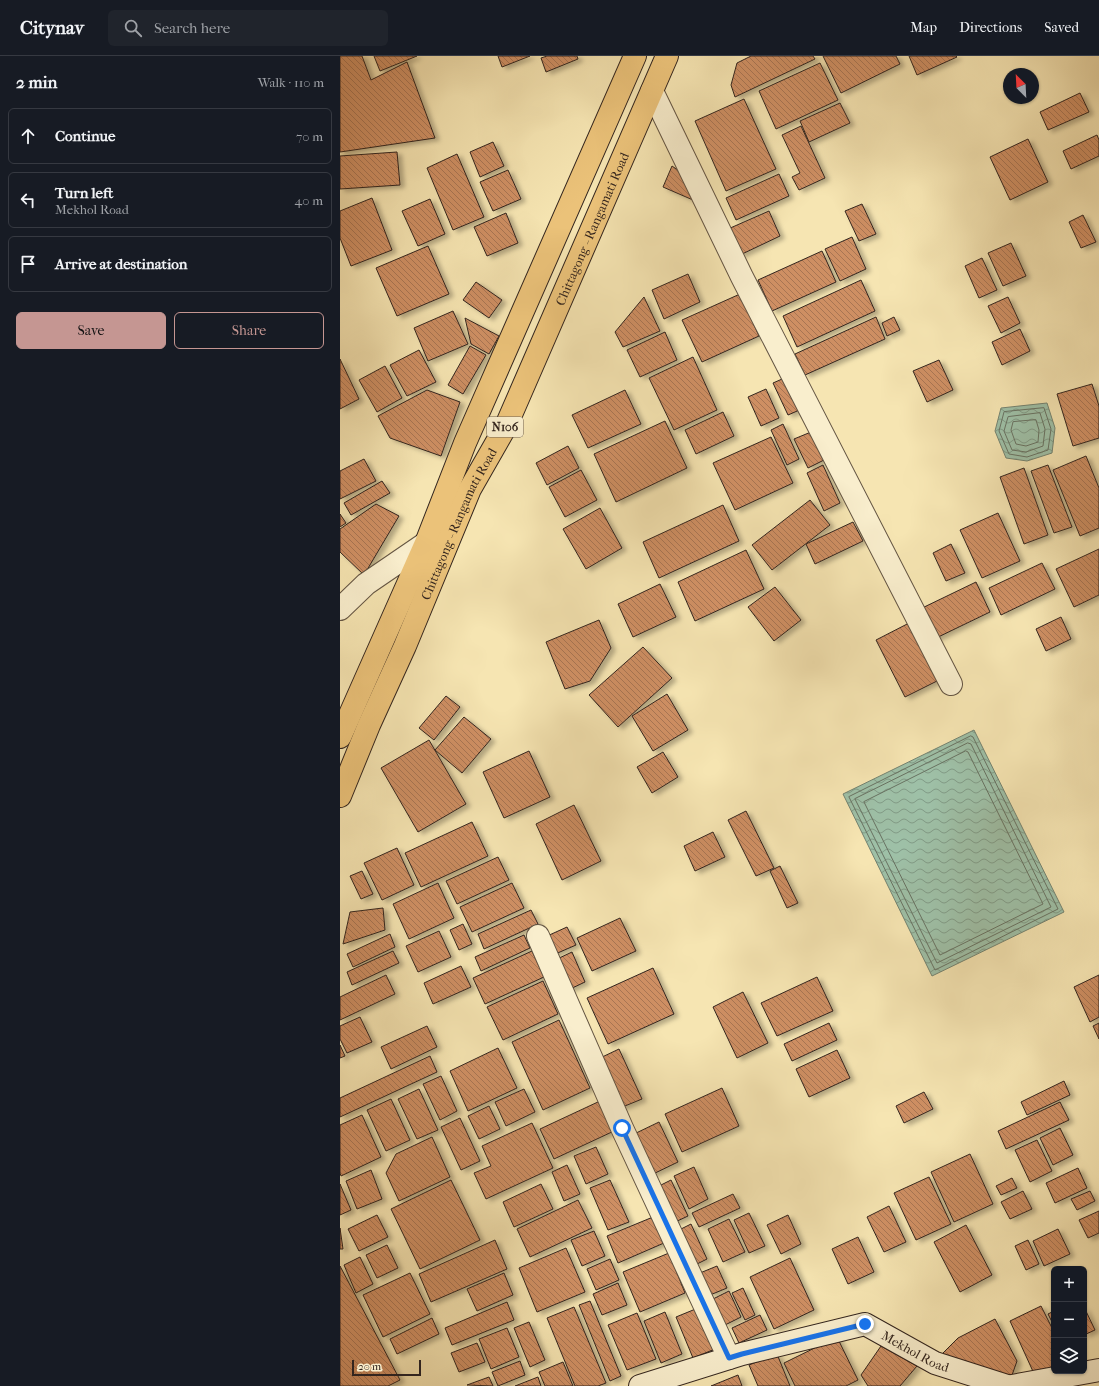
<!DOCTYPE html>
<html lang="en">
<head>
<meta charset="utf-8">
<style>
	:root { --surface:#171b24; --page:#20242c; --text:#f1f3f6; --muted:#9ea1a6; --line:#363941; --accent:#c59692 }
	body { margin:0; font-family:"IM FELL French Canon",serif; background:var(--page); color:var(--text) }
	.controls { position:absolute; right:12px; bottom:12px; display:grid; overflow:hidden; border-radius:6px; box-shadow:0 1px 3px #0004 }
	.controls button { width:36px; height:36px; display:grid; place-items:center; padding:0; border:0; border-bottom:1px solid var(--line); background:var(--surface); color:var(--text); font:20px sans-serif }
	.compass { position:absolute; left:663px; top:12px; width:36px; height:36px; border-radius:50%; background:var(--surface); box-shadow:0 1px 3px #0004; rotate:336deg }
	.scale { position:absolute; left:12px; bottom:10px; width:69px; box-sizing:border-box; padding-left:4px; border:2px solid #33251e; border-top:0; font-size:11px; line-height:14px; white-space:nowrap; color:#33251e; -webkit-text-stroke:3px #f9eecd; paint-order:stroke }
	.stop { position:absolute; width:12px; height:12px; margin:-9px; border:3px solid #1a73e8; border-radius:50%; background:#fff }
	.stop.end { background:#1a73e8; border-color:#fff; box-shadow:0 1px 4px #0008 }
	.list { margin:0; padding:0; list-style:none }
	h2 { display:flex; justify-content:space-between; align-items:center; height:52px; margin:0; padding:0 16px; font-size:17px }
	h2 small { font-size:13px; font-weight:400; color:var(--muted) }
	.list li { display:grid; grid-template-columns:26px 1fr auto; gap:12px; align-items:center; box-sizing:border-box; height:56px; margin:0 8px 8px; padding:0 8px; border:1px solid var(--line); border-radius:6px }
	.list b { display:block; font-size:15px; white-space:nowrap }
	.list p { margin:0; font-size:13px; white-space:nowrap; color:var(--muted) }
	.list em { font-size:13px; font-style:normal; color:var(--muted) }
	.actions { display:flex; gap:8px; padding:12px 16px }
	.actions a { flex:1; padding:9px 0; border:1px solid var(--accent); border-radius:6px; text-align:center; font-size:14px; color:var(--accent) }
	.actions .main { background:var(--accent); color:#111 }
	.icon { flex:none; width:22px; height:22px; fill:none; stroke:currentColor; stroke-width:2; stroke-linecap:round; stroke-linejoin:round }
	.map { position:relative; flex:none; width:759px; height:1330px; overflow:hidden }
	header { display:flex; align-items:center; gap:24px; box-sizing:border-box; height:56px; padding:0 20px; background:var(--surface); border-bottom:1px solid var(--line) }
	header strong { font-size:19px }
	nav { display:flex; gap:22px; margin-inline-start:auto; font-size:14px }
	.search { width:280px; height:36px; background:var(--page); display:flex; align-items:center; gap:10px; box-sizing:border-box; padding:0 14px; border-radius:6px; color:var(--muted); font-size:15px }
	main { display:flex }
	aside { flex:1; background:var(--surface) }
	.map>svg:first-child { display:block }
	.water { fill:url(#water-waves); stroke:#738270 }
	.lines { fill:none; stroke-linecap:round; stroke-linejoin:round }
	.shore { stroke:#687262; stroke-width:1 }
	.building { fill:url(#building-back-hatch); stroke:#33251e; filter:url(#shadow) }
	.street-casing { stroke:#645543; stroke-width:24 }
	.secondary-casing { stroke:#33251e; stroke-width:24 }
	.highway-casing { stroke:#33251e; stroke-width:24 }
	.street { stroke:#f9eecd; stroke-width:22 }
	.secondary { stroke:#f9eecd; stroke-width:22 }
	.highway { stroke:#ebc279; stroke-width:22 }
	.route { stroke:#1a73e8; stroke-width:5 }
	.labels { text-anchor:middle; stroke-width:3; stroke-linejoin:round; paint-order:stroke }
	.shield { fill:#f9eecd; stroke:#6e6152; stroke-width:1 }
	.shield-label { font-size:12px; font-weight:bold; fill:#33251e }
	.street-label { font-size:13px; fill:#33251e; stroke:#f9eecd }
</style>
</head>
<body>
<header>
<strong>Citynav</strong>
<div class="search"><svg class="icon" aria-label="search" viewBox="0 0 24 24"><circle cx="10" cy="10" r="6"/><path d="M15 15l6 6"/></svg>Search here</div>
<nav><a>Map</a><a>Directions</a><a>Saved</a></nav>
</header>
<main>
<aside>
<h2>2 min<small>Walk · 110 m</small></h2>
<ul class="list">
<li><svg class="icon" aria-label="ahead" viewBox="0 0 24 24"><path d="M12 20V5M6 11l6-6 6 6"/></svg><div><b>Continue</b></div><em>70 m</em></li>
<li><svg class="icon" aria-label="left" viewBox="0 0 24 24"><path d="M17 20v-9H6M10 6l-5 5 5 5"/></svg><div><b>Turn left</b><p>Mekhol Road</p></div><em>40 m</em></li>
<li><svg class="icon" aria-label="arrive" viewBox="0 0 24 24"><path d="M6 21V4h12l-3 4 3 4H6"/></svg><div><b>Arrive at destination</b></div></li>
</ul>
<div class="actions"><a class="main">Save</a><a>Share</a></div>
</aside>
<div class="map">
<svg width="759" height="1330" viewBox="0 0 759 1330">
	<defs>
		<pattern id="water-waves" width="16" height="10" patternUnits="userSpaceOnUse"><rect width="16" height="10" fill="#9ec0a7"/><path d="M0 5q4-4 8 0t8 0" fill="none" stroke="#819c87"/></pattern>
		<pattern id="building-back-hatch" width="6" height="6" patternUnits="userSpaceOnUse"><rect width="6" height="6" fill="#ce8f64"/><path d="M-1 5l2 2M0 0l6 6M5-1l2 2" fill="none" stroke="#a87552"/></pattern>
		<filter id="shadow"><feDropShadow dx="4.5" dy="2.5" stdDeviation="2" flood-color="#0004"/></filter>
	</defs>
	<rect width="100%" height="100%" fill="#f6e5b2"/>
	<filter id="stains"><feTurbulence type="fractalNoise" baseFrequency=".005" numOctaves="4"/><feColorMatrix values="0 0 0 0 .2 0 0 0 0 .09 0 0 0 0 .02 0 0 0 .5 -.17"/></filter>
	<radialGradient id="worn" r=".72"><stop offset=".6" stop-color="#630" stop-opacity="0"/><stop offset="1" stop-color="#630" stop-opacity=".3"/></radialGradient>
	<g class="water">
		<path d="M707,347L715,372L712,397L687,405L666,402L655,375L661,352Z"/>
		<path d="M634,674L724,856L592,920L503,738Z"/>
	</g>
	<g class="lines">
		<g class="shore">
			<path d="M704,352L711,373L708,394L687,401L669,398L659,375L664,356Z"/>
			<path d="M700,357L705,373L703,390L686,396L672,394L664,375L668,361Z"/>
			<path d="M696,364L699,374L698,386L686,390L676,388L671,374L673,366Z"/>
			<path d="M631,680L633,681L718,853L595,914L509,741Z"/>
			<path d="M628,687L631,688L711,851L597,907L515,743Z"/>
			<path d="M626,695L628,696L703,848L600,899L524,746Z"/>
		</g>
	</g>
	<g class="building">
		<path d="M0,0H22L31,24L67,6L95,82L0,96Z"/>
		<path d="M34,0H77L40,15Z"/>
		<path d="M158,0H190L162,11Z"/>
		<path d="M207,0H237L238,3L206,16L201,2Z"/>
		<path d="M411,0H473L475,3L395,41L391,29L397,7Z"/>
		<path d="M483,0H556L560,8L501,37Z"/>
		<path d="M569,0H616L617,1L577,19Z"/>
		<path d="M480,7L498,44L436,73L419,35Z"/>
		<path d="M740,37L749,56L708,74L700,56Z"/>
		<path d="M404,43L436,113L386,135L355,65Z"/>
		<path d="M500,47L510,67L469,86L460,65Z"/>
		<path d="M461,70L485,122L459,134L452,121L460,117L442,79Z"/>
		<path d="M757,79L759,84V100L731,113L723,95Z"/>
		<path d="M688,83L708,126L670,144L650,101Z"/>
		<path d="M153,86L164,110L140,121L130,96Z"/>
		<path d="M57,96L60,129L0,133V100Z"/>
		<path d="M117,98L144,161L113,174L87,112Z"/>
		<path d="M332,110L345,119L353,144L323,131Z"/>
		<path d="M168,114L181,143L153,155L140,126Z"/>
		<path d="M439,118L449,140L396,164L386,142Z"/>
		<path d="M32,142L52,194L11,210L0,182V155Z"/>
		<path d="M90,143L105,178L78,190L62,155Z"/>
		<path d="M522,148L536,178L519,185L505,155Z"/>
		<path d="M429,155L440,180L400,199L388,173Z"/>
		<path d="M166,157L178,187L147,200L134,171Z"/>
		<path d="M743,159L756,186L741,192L729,166Z"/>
		<path d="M512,181L526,213L500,225L485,193Z"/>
		<path d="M671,187L686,220L663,230L648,197Z"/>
		<path d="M88,190L109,238L57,260L36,212Z"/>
		<path d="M482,195L496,226L432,255L418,224Z"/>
		<path d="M642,202L657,234L639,242L625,210Z"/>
		<path d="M348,218L360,246L324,263L312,234Z"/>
		<path d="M521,224L535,255L457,291L443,260Z"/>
		<path d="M136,226L162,244L149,262L123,244Z"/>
		<path d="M400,238L419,280L362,306L342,264Z"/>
		<path d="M304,241L320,275L283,291L275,276Z"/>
		<path d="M668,241L680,267L661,277L648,250Z"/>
		<path d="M113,255L128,288L88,305L74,272Z"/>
		<path d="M536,261L545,283L465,319L455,298Z"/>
		<path d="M554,261L560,274L547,280L542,267Z"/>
		<path d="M125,262L159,280L149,298L131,288Z"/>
		<path d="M680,273L690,295L662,309L652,286Z"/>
		<path d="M325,276L337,304L300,321L287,294Z"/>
		<path d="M130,290L146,299L123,338L108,329Z"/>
		<path d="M79,294L96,326L67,340L50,309Z"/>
		<path d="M353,301L377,354L334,374L309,322Z"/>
		<path d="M0,303L19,343L0,353Z"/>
		<path d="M599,304L613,334L587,346L573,315Z"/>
		<path d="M45,310L62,342L37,356L19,324Z"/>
		<path d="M449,320L464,352L448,359L433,327Z"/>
		<path d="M752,328L759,350V382L733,390L717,338Z"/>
		<path d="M426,333L439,362L421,370L408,341Z"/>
		<path d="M87,334L120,346L101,400L50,382L38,360Z"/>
		<path d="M285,334L301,368L248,392L232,359Z"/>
		<path d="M383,356L394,380L356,398L345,374Z"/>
		<path d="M325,365L347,412L276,446L254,398Z"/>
		<path d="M443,368L459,403L447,409L431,374Z"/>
		<path d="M471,376L484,404L468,412L454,383Z"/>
		<path d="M431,381L453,427L395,454L373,407Z"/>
		<path d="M228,390L239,412L207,429L196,407Z"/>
		<path d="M746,400L759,432V472L740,480L713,414Z"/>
		<path d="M24,403L36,425L0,443V415Z"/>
		<path d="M483,409L500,447L484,455L467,417Z"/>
		<path d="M708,409L732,471L714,477L691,415Z"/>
		<path d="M684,412L708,479L684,488L660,421Z"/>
		<path d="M241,414L257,444L225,461L209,431Z"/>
		<path d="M42,425L50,437L11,459L4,447Z"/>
		<path d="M470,444L490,469L432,514L412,489Z"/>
		<path d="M36,448L59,460L24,519L0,496V473Z"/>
		<path d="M383,449L399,485L319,522L303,486Z"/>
		<path d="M260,452L282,492L246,513L223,473Z"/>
		<path d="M658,457L680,505L642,522L620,474Z"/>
		<path d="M0,458L6,467L0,471Z"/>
		<path d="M513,466L523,485L475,508L466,488Z"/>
		<path d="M611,488L625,517L606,525L593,497Z"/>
		<path d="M759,493V539L734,551L716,513Z"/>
		<path d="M406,494L424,533L355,565L338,526Z"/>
		<path d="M702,507L715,533L661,559L649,532Z"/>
		<path d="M636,526L650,556L592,584L578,554Z"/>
		<path d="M320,528L336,561L293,581L278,548Z"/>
		<path d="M435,531L461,564L434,585L408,551Z"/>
		<path d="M721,561L731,583L706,595L696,573Z"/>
		<path d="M259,564L271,592L250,625L225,633L206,586Z"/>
		<path d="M573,565L603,622L565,641L536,584Z"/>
		<path d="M303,591L332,622L278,671L249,639Z"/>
		<path d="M327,638L348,674L313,695L292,660Z"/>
		<path d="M106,640L120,651L94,684L79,672Z"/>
		<path d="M124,661L151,683L122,717L95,694Z"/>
		<path d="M89,684L126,748L78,776L41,712Z"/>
		<path d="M189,695L210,741L164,762L143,716Z"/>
		<path d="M323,696L338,721L312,737L297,711Z"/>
		<path d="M234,749L261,805L222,824L196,768Z"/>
		<path d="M406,755L434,812L416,820L388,764Z"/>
		<path d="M132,766L148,800L81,831L65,797Z"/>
		<path d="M373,776L385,801L355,815L344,790Z"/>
		<path d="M57,792L74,829L42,844L24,807Z"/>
		<path d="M158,801L169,824L117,848L106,825Z"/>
		<path d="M440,810L458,847L447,852L430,815Z"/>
		<path d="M22,815L33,838L21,843L10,820Z"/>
		<path d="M98,827L114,862L69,883L53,848Z"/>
		<path d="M172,827L184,852L132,876L120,851Z"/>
		<path d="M43,852L45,874L3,888L10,856Z"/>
		<path d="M191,854L198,868L144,893L138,878Z"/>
		<path d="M280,862L296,895L252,915L237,882Z"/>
		<path d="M123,868L132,888L119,894L110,874Z"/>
		<path d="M227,871L236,889L213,899L205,881Z"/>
		<path d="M99,875L111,901L78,916L66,890Z"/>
		<path d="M50,878L55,891L13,911L7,898Z"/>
		<path d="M184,879L190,892L141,915L135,901Z"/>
		<path d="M53,895L59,907L12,929L7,916Z"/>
		<path d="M192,895L204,921L145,948L133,922Z"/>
		<path d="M232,896L245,926L226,935L213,905Z"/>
		<path d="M121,910L131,931L93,948L84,927Z"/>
		<path d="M313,912L334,958L268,988L247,942Z"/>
		<path d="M46,919L55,938L0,964V941Z"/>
		<path d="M759,919V961L750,966L734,931Z"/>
		<path d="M477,921L493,955L437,980L421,947Z"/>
		<path d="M203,925L218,958L163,984L147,951Z"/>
		<path d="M403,936L428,987L397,1002L373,951Z"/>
		<path d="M20,961L32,986L7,997L0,983V970Z"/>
		<path d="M219,964L250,1032L203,1054L172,986Z"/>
		<path d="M489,967L497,984L452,1005L444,988Z"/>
		<path d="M759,967V983L753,970Z"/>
		<path d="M87,970L97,991L51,1013L41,991Z"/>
		<path d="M0,989L5,1000L0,1002Z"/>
		<path d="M158,992L177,1032L128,1055L110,1015Z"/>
		<path d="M279,993L302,1043L280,1052L258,1003Z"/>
		<path d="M497,994L510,1022L469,1041L456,1013Z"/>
		<path d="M90,1000L97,1016L0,1061V1042Z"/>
		<path d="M101,1020L117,1055L100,1064L83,1028Z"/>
		<path d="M724,1025L730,1039L687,1059L681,1046Z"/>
		<path d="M382,1032L399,1070L342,1096L325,1058Z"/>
		<path d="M79,1033L98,1074L77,1083L58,1043Z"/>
		<path d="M184,1033L195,1056L166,1070L155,1046Z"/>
		<path d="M584,1036L593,1053L564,1067L556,1050Z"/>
		<path d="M51,1043L70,1084L46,1095L27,1054Z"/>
		<path d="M260,1045L274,1075L214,1103L200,1073Z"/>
		<path d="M720,1046L729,1064L666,1093L658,1075Z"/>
		<path d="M149,1050L160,1073L139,1083L128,1060Z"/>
		<path d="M22,1059L41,1101L1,1120L0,1117V1069Z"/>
		<path d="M120,1062L140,1105L121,1114L101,1071Z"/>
		<path d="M319,1066L338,1106L311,1119L292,1079Z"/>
		<path d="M192,1067L213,1112L146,1143L134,1117L151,1110L142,1090Z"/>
		<path d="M720,1072L733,1099L713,1109L700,1082Z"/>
		<path d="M92,1081L110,1121L59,1145L46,1117L56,1098Z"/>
		<path d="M697,1084L712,1115L690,1126L675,1094Z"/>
		<path d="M256,1091L268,1118L246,1128L234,1100Z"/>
		<path d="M630,1098L653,1148L614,1166L591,1116Z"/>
		<path d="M227,1109L240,1138L224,1145L212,1116Z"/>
		<path d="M354,1111L368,1143L349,1153L334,1120Z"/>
		<path d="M738,1112L747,1132L715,1147L706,1127Z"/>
		<path d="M31,1114L42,1143L17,1153L6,1125Z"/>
		<path d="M589,1121L611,1168L576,1184L554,1137Z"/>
		<path d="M672,1122L677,1132L661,1139L656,1130Z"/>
		<path d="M111,1124L140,1184L80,1213L51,1153Z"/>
		<path d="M270,1124L289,1166L268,1174L250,1132Z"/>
		<path d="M331,1124L348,1160L333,1167L317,1131Z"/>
		<path d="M0,1128L11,1154L0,1159Z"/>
		<path d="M201,1128L213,1153L174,1171L163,1146Z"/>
		<path d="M683,1135L692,1153L670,1163L661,1146Z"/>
		<path d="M750,1135L755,1145L737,1154L731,1143Z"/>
		<path d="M393,1138L400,1152L359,1171L352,1157Z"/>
		<path d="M238,1144L252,1172L190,1201L177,1173Z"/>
		<path d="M549,1150L566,1186L544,1196L527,1161Z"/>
		<path d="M759,1155V1177L748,1182L739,1164Z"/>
		<path d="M409,1157L425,1190L409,1197L394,1164Z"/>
		<path d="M37,1159L48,1181L19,1195L8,1173Z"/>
		<path d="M448,1159L461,1188L441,1198L427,1169Z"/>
		<path d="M313,1161L324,1187L278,1207L267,1180Z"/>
		<path d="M389,1163L405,1196L383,1206L368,1173Z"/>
		<path d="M351,1168L367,1203L355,1209L339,1174Z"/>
		<path d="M626,1169L652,1219L620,1236L594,1186Z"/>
		<path d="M0,1172L3,1193H0Z"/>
		<path d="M718,1173L730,1198L704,1210L693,1185Z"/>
		<path d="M254,1175L265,1200L242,1210L231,1184Z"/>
		<path d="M518,1181L534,1216L508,1228L492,1193Z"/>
		<path d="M155,1184L167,1213L91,1246L79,1218Z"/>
		<path d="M688,1184L699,1208L686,1214L675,1190Z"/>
		<path d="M47,1189L58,1212L37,1222L26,1199Z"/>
		<path d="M226,1192L245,1236L197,1256L179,1212Z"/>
		<path d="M329,1197L345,1237L300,1256L283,1216Z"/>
		<path d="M20,1201L33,1228L16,1237L4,1209Z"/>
		<path d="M450,1202L474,1254L434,1273L410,1221Z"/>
		<path d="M270,1203L279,1224L256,1234L247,1213Z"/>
		<path d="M0,1210L60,1324L48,1330H0Z"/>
		<path d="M377,1210L387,1232L370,1239L360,1217Z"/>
		<path d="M70,1217L90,1258L43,1281L23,1239Z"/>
		<path d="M164,1217L173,1239L137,1255L127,1233Z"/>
		<path d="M278,1227L287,1249L262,1259L253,1238Z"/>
		<path d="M403,1232L415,1259L405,1264L392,1237Z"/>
		<path d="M389,1235L401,1261L385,1269L373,1243Z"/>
		<path d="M250,1245L281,1320L270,1325L239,1249Z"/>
		<path d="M167,1246L174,1264L112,1289L105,1272Z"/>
		<path d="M701,1250L714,1276V1314L696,1322L670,1265Z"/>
		<path d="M234,1251L266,1327L258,1330H235L207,1262Z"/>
		<path d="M744,1251L755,1274L744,1279Z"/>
		<path d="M358,1252L375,1293L353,1302L336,1261Z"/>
		<path d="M714,1255V1270L708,1258Z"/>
		<path d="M325,1256L342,1298L321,1307L304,1265Z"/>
		<path d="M297,1257L316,1303L287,1314L268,1269Z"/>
		<path d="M420,1259L427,1274L399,1287L392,1272Z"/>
		<path d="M92,1262L99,1278L57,1298L50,1283Z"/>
		<path d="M655,1263L677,1305L671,1322L601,1299L618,1282Z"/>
		<path d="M189,1266L205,1304L190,1311L174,1272Z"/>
		<path d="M167,1272L179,1301L151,1313L139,1283Z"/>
		<path d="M497,1281L518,1324L506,1330H455L444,1307Z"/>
		<path d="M137,1287L145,1306L119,1316L111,1297Z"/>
		<path d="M541,1290L577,1310L560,1330H528L521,1319Z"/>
		<path d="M437,1298L450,1330H418L409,1309Z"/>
		<path d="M180,1305L185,1319L158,1330L152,1316Z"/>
		<path d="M223,1306L233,1330H205L199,1316Z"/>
		<path d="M398,1319L402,1330H371Z"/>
		<path d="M149,1321L153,1330L127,1329Z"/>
		<path d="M198,1321L201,1330H175Z"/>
	</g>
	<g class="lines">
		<g class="street-casing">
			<g id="street">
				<path d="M312,35L402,221L611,628"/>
				<path d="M0,553L26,528L86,487"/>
				<path d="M198,880L282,1072L389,1302"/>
			</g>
		</g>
		<g class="secondary-casing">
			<g id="secondary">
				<path id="s1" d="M300,1330L402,1298L525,1268L595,1307L667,1330"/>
				<path d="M672,1330L759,1314"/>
			</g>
		</g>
		<g class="highway-casing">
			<g id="highway">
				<path d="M0,681L86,487L125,387L295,0"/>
				<path id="s2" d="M0,740L29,669L65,590L130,433L166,370L327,0"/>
			</g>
		</g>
		<use href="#street" class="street"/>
		<use href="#secondary" class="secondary"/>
		<use href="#highway" class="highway"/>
	</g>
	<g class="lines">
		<path class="route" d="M282,1072L389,1302L402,1298L525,1268"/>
	</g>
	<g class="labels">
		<rect class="shield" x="147" y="361" width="36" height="20" rx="3"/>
		<g class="shield-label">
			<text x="165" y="375">N106</text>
		</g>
		<g class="street-label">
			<text dy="5" stroke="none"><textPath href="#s2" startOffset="621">Chittagong - Rangamati Road</textPath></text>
			<text dy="5" stroke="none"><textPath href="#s2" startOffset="297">Chittagong - Rangamati Road</textPath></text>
			<text dy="5" stroke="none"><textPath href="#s1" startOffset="291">Mekhol Road</textPath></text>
		</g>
	</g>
	<rect width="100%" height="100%" filter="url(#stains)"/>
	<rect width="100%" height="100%" fill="url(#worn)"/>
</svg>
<div class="controls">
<button>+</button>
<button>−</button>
<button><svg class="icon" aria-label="layers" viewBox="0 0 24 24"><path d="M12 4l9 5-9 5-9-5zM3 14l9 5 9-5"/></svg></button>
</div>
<svg class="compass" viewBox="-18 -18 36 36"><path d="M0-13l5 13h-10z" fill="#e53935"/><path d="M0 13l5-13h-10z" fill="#9ea1a6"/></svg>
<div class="scale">20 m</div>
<div class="stop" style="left:282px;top:1072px"></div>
<div class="stop end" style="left:525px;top:1268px"></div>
</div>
</main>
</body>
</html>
